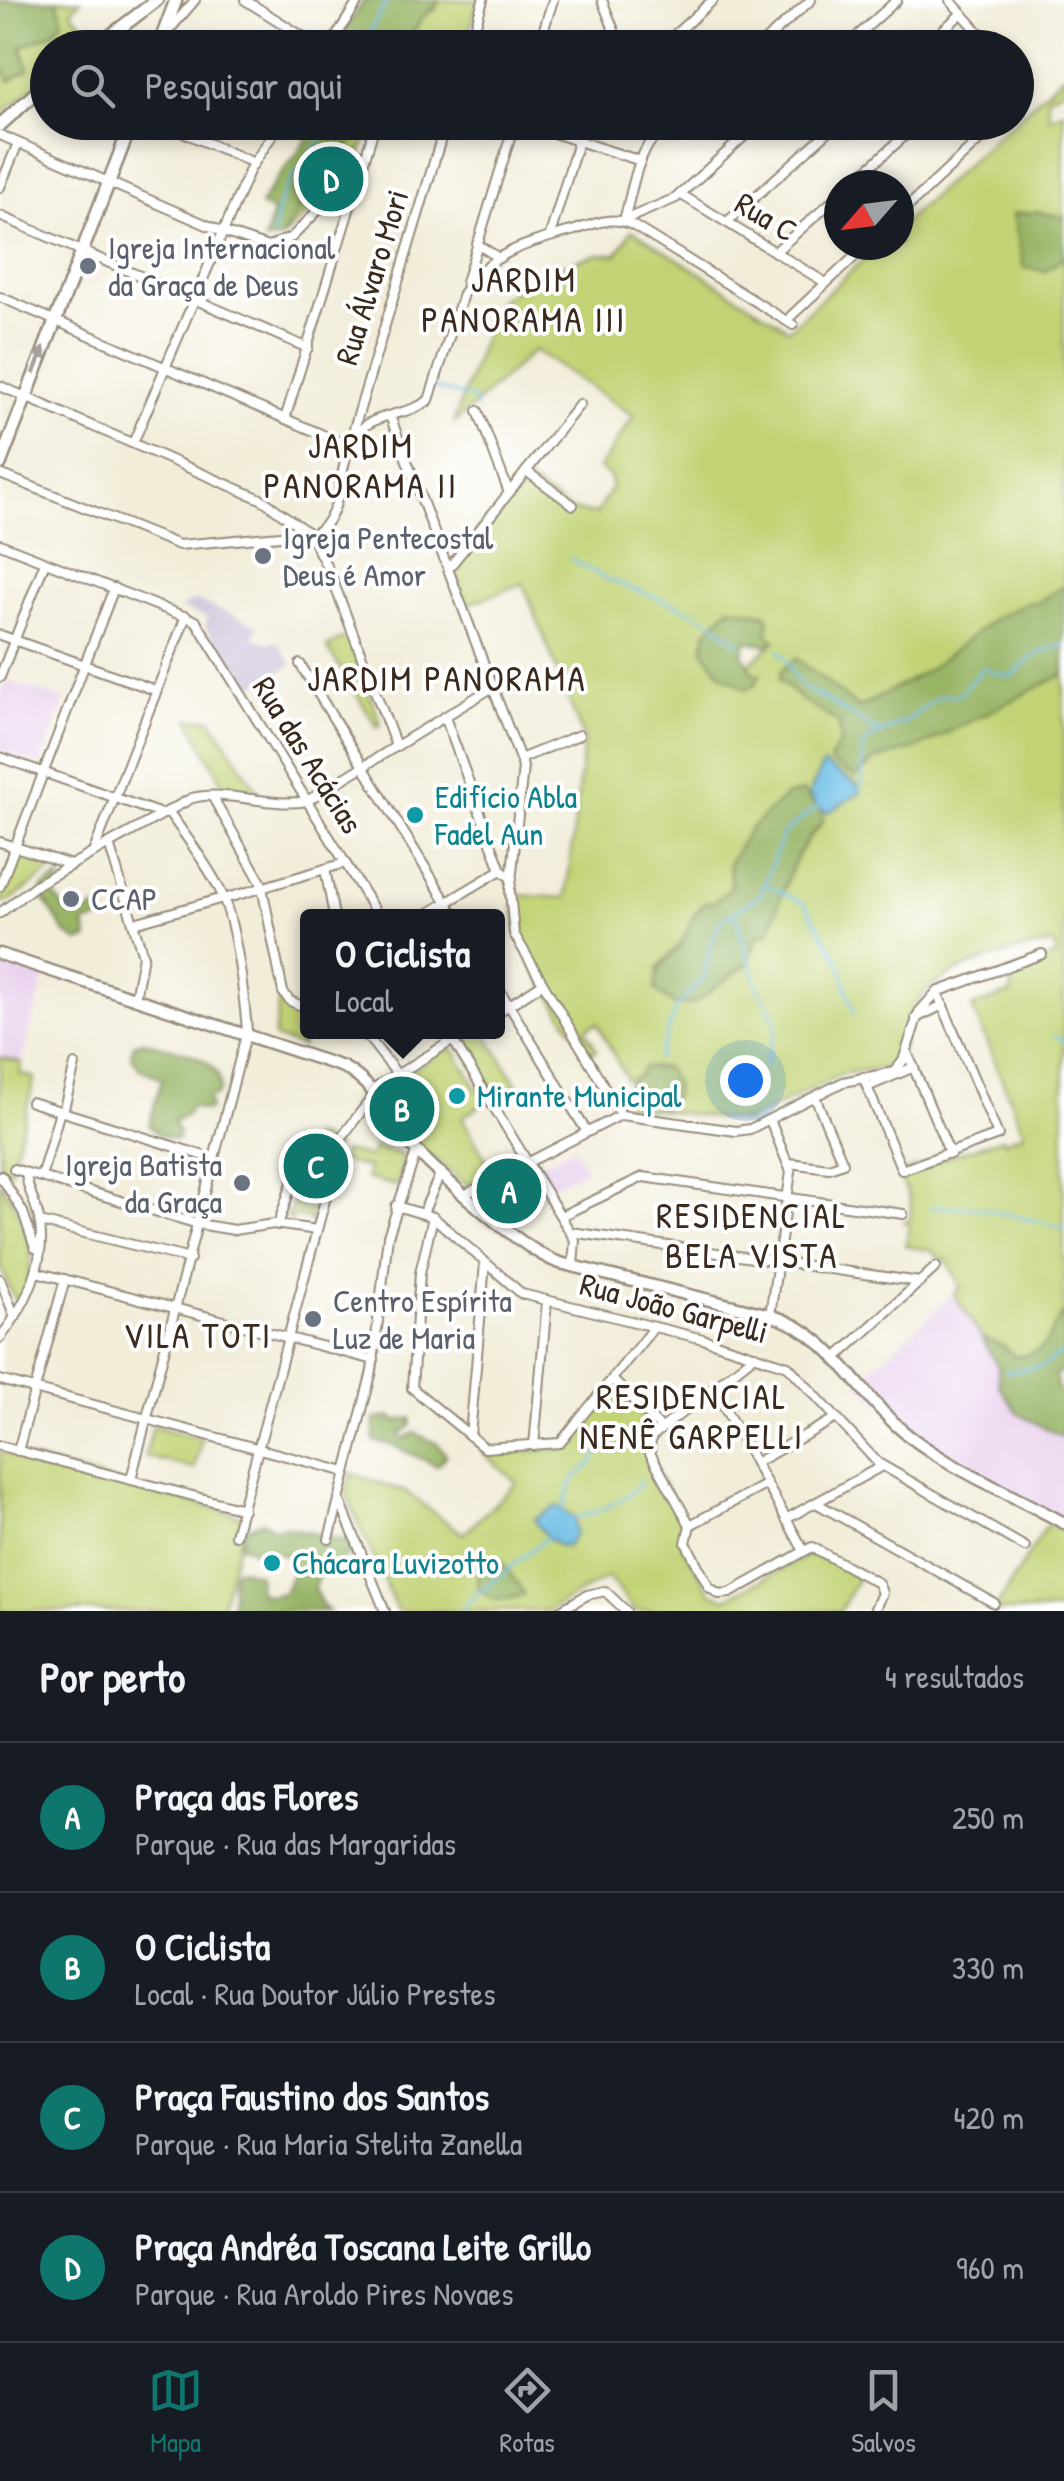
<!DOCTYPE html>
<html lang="pt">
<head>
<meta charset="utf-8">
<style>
	:root { --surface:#171b24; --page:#20242c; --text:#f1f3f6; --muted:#9ea1a6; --line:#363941; --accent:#0f766e }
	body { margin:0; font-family:"Patrick Hand",sans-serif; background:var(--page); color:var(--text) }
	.compass { position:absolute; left:824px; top:170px; width:90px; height:90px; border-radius:50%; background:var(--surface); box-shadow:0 5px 15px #0003; rotate:242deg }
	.you { position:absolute; left:745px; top:1080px; width:35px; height:35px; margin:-25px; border:8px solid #fff; border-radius:50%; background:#1a73e8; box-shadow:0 0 0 15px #1a73e833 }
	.badge { display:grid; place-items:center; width:65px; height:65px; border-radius:50%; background:var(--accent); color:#fff; font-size:32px; font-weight:700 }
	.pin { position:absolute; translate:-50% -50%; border:5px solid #fff; box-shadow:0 2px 10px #0006 }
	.popup { position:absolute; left:300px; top:909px; width:205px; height:130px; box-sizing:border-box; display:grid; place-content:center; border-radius:10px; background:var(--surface); filter:drop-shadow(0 2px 8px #0005); font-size:32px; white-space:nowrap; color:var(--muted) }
	.popup b { font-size:38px; color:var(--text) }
	.popup::after { content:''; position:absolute; left:50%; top:100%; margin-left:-20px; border:20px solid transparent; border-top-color:var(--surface) }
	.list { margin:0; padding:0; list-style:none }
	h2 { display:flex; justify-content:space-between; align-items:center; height:130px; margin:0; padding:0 40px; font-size:42px }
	h2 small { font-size:32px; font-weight:400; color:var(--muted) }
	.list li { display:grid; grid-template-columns:65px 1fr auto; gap:30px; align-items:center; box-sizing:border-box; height:150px; padding:0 40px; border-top:2px solid var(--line) }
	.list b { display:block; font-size:38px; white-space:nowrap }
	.list p { margin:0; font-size:32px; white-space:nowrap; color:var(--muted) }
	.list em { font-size:32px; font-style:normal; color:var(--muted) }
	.icon { flex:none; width:55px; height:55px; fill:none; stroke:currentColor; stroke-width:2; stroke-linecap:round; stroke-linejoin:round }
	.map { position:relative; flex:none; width:1064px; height:1611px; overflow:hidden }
	.search { position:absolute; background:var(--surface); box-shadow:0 5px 15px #0003; left:30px; right:30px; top:30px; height:110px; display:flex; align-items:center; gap:25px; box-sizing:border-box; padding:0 35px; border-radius:55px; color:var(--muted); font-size:38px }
	.sheet { height:730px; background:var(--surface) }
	nav { display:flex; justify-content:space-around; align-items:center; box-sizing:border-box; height:140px; border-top:2px solid var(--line); background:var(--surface); font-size:28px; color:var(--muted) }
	nav a { display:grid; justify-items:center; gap:5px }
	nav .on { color:var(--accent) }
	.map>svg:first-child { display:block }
	.built { fill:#e9d2ee }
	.industrial { fill:#c9bfd7 }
	.green { fill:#c1d375; stroke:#7e7e4a; stroke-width:2.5; fill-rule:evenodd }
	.forest { fill:#98b566; stroke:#6a7042; stroke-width:2.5 }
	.water { fill:#6bbde6; stroke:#537482; stroke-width:2.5 }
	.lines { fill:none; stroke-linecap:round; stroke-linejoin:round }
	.stream { stroke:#6bbde6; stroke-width:2.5 }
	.minor-casing { stroke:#968c7c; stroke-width:12 }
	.tertiary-casing { stroke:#968c7c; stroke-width:15 }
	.secondary-casing { stroke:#968c7c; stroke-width:16 }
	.minor { stroke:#fff; stroke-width:8 }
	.tertiary { stroke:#fff; stroke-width:10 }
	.secondary { stroke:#fff; stroke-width:11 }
	.oneway { fill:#a79f9a }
	.worship-dot { fill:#6b7280; stroke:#fff; stroke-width:4 }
	.culture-dot { fill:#0f9aa8; stroke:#fff; stroke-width:4 }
	.labels { text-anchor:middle; stroke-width:8; stroke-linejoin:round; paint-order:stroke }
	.street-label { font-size:32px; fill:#3b2a1e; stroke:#fff }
	.worship-label { font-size:32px; fill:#5b616d; stroke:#fff; text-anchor:start }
	.culture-label { font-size:32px; fill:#0d838f; stroke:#fff; text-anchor:start }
	.neighbourhood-label { font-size:35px; letter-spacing:2.5px; fill:#3b2a1e; stroke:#fff }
</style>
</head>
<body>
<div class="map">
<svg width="1064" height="1611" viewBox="0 0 1064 1611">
	<rect width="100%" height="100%" fill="#fff"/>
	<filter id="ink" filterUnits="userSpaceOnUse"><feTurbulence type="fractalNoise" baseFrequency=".01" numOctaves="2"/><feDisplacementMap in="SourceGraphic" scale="20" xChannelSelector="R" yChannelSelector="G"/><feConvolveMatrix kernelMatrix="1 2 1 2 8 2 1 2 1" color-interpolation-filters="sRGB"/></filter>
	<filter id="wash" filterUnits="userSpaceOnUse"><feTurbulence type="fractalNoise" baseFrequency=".0048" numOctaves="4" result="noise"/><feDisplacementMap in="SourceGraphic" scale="40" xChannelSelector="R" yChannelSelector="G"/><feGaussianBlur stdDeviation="2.25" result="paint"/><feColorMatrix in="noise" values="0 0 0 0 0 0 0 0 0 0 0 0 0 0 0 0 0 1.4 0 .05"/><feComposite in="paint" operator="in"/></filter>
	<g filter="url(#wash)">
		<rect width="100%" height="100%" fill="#f2edd9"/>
		<g class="built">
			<path d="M6,680L65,700L40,765L0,751V695Z"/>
			<path d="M5,961L45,974L22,1063L0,1057V977Z"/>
			<path d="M574,1147L587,1169L550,1187L537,1166Z"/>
			<path d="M954,1294L988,1347L998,1368L999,1386L1019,1414L1061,1435L1064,1430V1530L1048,1523L1051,1517L929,1449L857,1382Z"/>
		</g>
		<path class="industrial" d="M195,600L258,625L253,637L268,643L278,642L292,665L246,690L205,626L208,618L180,608Z"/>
		<g class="green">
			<path d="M0,0H81L71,11L96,39L83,47L48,48L47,75L0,116Z"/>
			<path d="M438,0H479L464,47L393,48L412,34L425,14L435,10Z"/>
			<path d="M1064,74V89L1047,97L1050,118L1064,111V217L1037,212L1045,271L1064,257V586L1038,602L1026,604L995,618L927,671L858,708L846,698L779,680L802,700L840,723V744L831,758L860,774L875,760L917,748L1064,674V1313C1044,1335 1056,1352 1015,1357L1005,1347L982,1338L954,1294L961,1288L946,1258L941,1261L933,1251L906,1246L909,1224L904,1222L910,1219C915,1202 905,1189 898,1174L1002,1138L1004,1141L1024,1133L972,1007L1012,993L1010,972L1057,956L1053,943C1011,952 934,968 913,1008C903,1026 907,1052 892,1067L844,1073L745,1122L622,1105L614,1095L630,1086L597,1023L585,1029L597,1050L588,1055C562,1010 511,949 515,895L566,898L584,739L523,583L466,605L454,571L525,479L570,510L596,514L612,487L609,476L599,468L634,416L534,350L455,423L454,421L491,316L501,299L546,270L598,254H617L632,230L789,329L879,245H899V227L1011,123L1016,122L1017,118ZM730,607L766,614L767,632L775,641L732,680C714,671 713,649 708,630ZM823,822C793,851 783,891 770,930L756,938L748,963L692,1004L657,969L731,888L729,863Z"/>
			<path d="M371,123L357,165L279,241L322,174Z"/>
			<path d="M348,636L381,724L377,727L327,647Z"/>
			<path d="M189,719H211L261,796L227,791Z"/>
			<path d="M20,852L57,867L8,902H2L0,895L15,854Z"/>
			<path d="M279,999L288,1008L307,1016L302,1047L274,1038Z"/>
			<path d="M474,1032H485L518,1085L494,1099L461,1044L462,1039Z"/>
			<path d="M447,1048L454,1050L486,1102L462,1117L491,1168L519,1154L521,1158L518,1163L471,1185H466L417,1145L381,1091Z"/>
			<path d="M0,1057L22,1063L20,1074L35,1078L10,1171L5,1173L0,1172Z"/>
			<path d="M313,1136L336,1146L325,1185L319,1188L311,1217L313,1224L307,1219L291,1216L292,1221L289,1220L284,1214L291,1211L297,1191L292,1192Z"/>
			<path d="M374,1147L404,1156L396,1186L366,1178L368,1168L341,1161L343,1151L371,1157Z"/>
			<path d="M522,1172L527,1175L537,1190L497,1211L481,1196V1192Z"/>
			<path d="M0,1182C25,1218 46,1263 16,1303L0,1266Z"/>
			<path d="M610,1391L622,1394L651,1424L647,1455L682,1519V1545L711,1593L727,1598L813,1553L858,1578L840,1611H634L608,1577L548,1611H397L349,1501L346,1491L351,1473L406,1492L463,1534L517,1483L483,1453L564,1449Z"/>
			<path d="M153,1426L202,1439L194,1469L145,1456Z"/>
			<path d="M0,1451L246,1517L220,1611H0Z"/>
			<path d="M1048,1523L1064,1530V1611H994Z"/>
		</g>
		<g class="forest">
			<path d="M0,0H57L63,20L55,32L21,47L29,69L10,81L0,63Z"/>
			<path d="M364,0H438L439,3L425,14L412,34L393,47H350L339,39Z"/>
			<path d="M316,123H370L322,174L281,238L264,241L273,212L260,206C275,175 303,153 316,123Z"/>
			<path d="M1037,212L1064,217V257L1045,271L1024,268L1013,214Z"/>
			<path d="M1064,586V674L917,748L875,760L855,777L832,764L830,758L840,744L839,723L802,700L779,680L781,671L796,658L859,708L927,671L995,618L1026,603L1038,602Z"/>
			<path d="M730,607L766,614L770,624L767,632L775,642L769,645L746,641L743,654L754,674L760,675L755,685L747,689L722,675L703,650L707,630Z"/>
			<path d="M803,792L822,811L823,822C792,851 783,892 770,931L756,938L748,963L693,1004L675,1005L655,990C658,957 667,966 681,943C693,923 686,921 706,902H714L731,888L729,863L749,830L786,796Z"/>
			<path d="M62,876L54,895L70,915L78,916L101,907L103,918L85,924L88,939L78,942L66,934L41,895L43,888Z"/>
			<path d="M142,1041C169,1048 228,1055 219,1093L208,1099L210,1108L205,1111L192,1106L185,1116L173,1121L179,1133L177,1140L159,1135L149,1125L162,1078L140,1069L131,1055L134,1044Z"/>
			<path d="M644,1067L666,1068C695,1107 643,1125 623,1094L631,1086V1079L639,1076Z"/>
			<path d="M1064,1313V1371L1055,1375L1059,1392L1064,1395V1430L1061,1436L1019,1414L999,1386L998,1367L982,1338L1005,1347L1015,1357C1056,1352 1044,1335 1064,1313Z"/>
			<path d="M391,1417L396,1421L411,1418L412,1425L399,1435L402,1439L415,1433L438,1444L446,1455L437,1466L392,1445L374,1441L375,1419Z"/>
			<path d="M263,1521L274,1529L286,1527L350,1542L353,1552C337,1566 319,1565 314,1589L324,1608L329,1611H231C234,1596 230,1585 234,1571L239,1568L258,1574L259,1592L270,1596L284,1593L292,1574L289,1556L264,1548L261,1554L241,1545L244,1529Z"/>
			<path d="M501,1560C508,1574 518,1581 524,1594C504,1601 492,1605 477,1587L478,1570L486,1561Z"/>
		</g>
		<g class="water">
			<path d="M823,764L856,784L861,792L827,813L817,806L809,795Z"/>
			<path d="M557,1506L574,1517L576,1532L567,1547C553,1546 541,1531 534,1519Z"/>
		</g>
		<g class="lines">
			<g class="stream">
				<path d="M360,48L388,0"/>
				<path d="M1062,101L1064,100"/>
				<path d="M273,236C276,217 278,199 289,183C304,161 321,147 329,122"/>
				<path d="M434,388L474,399L477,409"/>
				<path d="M571,558C613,589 664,595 709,620C721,627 730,638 741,644"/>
				<path d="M778,651L785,657L799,684L879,732"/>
				<path d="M858,790L862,785L863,747L870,738L909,720L933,700L943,695L958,696L983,668C1019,681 1006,678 1033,657C1041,650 1054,648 1064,645"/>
				<path d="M767,885L805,904L839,960L854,1013"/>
				<path d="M734,912L759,990L775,1017V1034L765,1065"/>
				<path d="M1055,1036L1064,1041"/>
				<path d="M658,1059L676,1008L705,976L711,942L720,921L760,895L783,834L818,806"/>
				<path d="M931,1207H977L1064,1228"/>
				<path d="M1007,1372L1043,1366L1064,1351"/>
				<path d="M563,1509L572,1481L594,1461L603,1443"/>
				<path d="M574,1518C597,1513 627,1501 641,1481"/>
				<path d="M462,1611L470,1600L548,1537"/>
			</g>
		</g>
	</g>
	<g filter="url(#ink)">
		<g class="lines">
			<g class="minor-casing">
				<g id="minor">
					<path d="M245,0L321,48"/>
					<path d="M602,0L621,48"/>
					<path d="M950,0L993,48"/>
					<path d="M165,35L195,0"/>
					<path d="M329,48L359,0"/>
					<path d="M469,48L483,0"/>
					<path d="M538,48L553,0"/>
					<path d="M607,48L613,28"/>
					<path d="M660,48L713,0"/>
					<path d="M757,48L811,0"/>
					<path d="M844,48L897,0"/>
					<path d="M923,48L962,13"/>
					<path d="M1016,74L1029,91L1016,106"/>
					<path d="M159,122L254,163"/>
					<path d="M519,122L641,161"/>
					<path d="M0,135L223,232L268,247L292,237L362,165"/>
					<path d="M850,185L920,122"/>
					<path d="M0,187L18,143"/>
					<path d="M680,194L826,283"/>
					<path d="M899,215L999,122"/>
					<path d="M0,216L308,348"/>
					<path d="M624,220L676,198L760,122"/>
					<path d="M624,220C635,182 636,144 672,122"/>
					<path d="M727,222L839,122"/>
					<path d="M550,235L584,122"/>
					<path d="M477,244L499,258"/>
					<path d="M775,252L839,195"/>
					<path d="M466,282L515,122"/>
					<path d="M0,297L349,446"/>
					<path d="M791,316L867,245"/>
					<path d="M0,386L263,500L310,534L330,573L396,746"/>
					<path d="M478,411L509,493"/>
					<path d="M390,416L523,767L510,891L514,934L621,1115"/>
					<path d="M285,419L376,122"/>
					<path d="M350,442L446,122"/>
					<path d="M133,443L250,169L281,122"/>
					<path d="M526,471L573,505"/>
					<path d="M0,474L179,545L315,533C348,514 335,460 357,433C375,412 409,416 429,400L463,294C486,253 533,241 575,230C596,223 613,215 634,226L793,325"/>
					<path d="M0,544L196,621L378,916"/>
					<path d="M448,569L580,404"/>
					<path d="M0,635L155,690"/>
					<path d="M300,664L455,916"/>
					<path d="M0,677L45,562"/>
					<path d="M445,717L501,870L512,879"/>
					<path d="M0,757L161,814"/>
					<path d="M520,759L579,735"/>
					<path d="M212,796L261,882L283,992L290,1001L307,1008"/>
					<path d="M0,842L71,865"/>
					<path d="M109,844L143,956L135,998"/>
					<path d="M93,853L186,616"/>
					<path d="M325,869L334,916"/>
					<path d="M0,886L114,588"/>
					<path d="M224,899L345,863"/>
					<path d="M0,913L37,884L192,798C229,789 269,808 307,801L493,687"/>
					<path d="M424,916L501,870"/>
					<path d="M134,923L223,898"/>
					<path d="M497,986L587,1132"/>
					<path d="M497,1013L542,984"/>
					<path d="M916,1018L943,1005"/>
					<path d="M364,1032L397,1074"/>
					<path d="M448,1032L575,1240L573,1266"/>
					<path d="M907,1052L950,1154"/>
					<path d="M863,1077L902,1170L998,1135L937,992"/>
					<path d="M867,1087L914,1067"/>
					<path d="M374,1089L466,1032"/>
					<path d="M31,1102L214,1159"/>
					<path d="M63,1112L75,1065"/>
					<path d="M621,1115L736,1131L750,1129L843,1082L894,1072L903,1061L919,1012L937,992L1042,954"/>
					<path d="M770,1120L791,1172L770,1315"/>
					<path d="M789,1163L829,1168L843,1163L815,1097"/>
					<path d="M14,1169L198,1224L234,1230L274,1224L317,1230"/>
					<path d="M41,1177L60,1111"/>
					<path d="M2,1178L23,1212L35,1248"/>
					<path d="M466,1194L621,1115"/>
					<path d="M396,1206L433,1217L522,1294L703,1339L788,1366L878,1463L1025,1547"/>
					<path d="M423,1213L441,1172"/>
					<path d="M561,1216L643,1177L903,1214"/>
					<path d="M433,1217L420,1273L412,1388L485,1448L560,1443L654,1327"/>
					<path d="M40,1222L190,1259"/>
					<path d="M278,1225L309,1132L341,1141"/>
					<path d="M571,1232L920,1282"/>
					<path d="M36,1272L374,1360"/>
					<path d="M0,1279L15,1317"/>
					<path d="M0,1338C25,1307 48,1260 39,1219C36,1202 27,1190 26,1173"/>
					<path d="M836,1358L936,1267"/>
					<path d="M0,1380L346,1472"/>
					<path d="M613,1380L661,1428"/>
					<path d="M714,1389L804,1551"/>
					<path d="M470,1436L485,1263"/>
					<path d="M0,1446L243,1509"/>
					<path d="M534,1446L547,1301"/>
					<path d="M18,1451L65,1279"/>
					<path d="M755,1463L836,1418"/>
					<path d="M131,1479L247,1031C244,994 236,923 220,890C206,862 186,837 168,811"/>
					<path d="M767,1484L690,1525L686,1543L709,1587L719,1594L730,1593L812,1547L878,1583L882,1593L874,1611"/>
					<path d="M339,1499L385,1611"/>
					<path d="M816,1503L994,1603"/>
					<path d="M786,1519L882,1466"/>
					<path d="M690,1525L650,1453L651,1437L755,1355"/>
					<path d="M235,1535L342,1137L376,1092"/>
					<path d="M329,1539L372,1371L388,1236L417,1150"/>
					<path d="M559,1611L587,1595L605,1591L626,1611"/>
				</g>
			</g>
			<g class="tertiary-casing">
				<g id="tertiary">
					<path d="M0,954L343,1067C381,1089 387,1118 414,1148C443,1178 523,1251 560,1263L770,1315C834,1334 859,1397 909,1436C955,1471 1013,1495 1064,1523"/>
					<path d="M0,1177L2,1178"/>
				</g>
			</g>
			<g class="secondary-casing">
				<g id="secondary">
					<path d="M94,48L157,0"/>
					<path d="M158,48L176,0"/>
					<path d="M0,125L48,82"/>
					<path d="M0,464L132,122"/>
				</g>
			</g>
			<use href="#minor" class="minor"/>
			<use href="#tertiary" class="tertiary"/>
			<use href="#secondary" class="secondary"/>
		</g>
		<defs><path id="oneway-solid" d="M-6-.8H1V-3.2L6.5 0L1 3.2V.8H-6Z" transform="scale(2.5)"/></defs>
		<use class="oneway" href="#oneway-solid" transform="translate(39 360) rotate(-69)"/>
	</g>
	<g class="worship-dot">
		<circle cx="88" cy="266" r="10"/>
		<circle cx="263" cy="556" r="10"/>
		<circle cx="71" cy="899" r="10"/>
		<circle cx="242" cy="1183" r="10"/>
		<circle cx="313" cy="1319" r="10"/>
	</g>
	<g class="culture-dot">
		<circle cx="415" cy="815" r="10"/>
		<circle cx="457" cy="1096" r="10"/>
		<circle cx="272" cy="1563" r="10"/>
	</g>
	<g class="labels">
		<g class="street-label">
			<text transform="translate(766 217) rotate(31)" y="11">Rua C</text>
			<text transform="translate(372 277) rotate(-73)" y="11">Rua Álvaro Mori</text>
			<text transform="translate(308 755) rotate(58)" y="11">Rua das Acácias</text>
			<text transform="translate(674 1308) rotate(15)" y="11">Rua João Garpelli</text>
		</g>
		<g class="worship-label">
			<text x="108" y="259">Igreja Internacional<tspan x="108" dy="37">da Graça de Deus</tspan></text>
			<text x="283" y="549">Igreja Pentecostal<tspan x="283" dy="37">Deus é Amor</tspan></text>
			<text x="91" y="910">CCAP</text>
			<text x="222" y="1176" text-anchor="end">Igreja Batista<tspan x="222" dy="37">da Graça</tspan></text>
			<text x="333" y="1312">Centro Espírita<tspan x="333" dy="37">Luz de Maria</tspan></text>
		</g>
		<g class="culture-label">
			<text x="435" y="808">Edifício Abla<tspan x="435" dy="37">Fadel Aun</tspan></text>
			<text x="477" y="1107">Mirante Municipal</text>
			<text x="292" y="1574">Chácara Luvizotto</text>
		</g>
		<g class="neighbourhood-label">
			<text x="524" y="292">JARDIM<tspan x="524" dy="40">PANORAMA III</tspan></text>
			<text x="361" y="458">JARDIM<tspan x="361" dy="40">PANORAMA II</tspan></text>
			<text x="447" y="691">JARDIM PANORAMA</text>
			<text x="752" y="1228">RESIDENCIAL<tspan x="752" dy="40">BELA VISTA</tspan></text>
			<text x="198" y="1348">VILA TOTI</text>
			<text x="692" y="1409">RESIDENCIAL<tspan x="692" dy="40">NENÊ GARPELLI</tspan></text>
		</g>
	</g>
</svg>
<svg class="compass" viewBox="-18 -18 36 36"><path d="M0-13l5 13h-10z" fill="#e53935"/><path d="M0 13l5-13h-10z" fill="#9ea1a6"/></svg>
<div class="you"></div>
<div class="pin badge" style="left:509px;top:1191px">A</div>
<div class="pin badge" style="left:402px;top:1109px">B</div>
<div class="popup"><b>O Ciclista</b>Local</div>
<div class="pin badge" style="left:316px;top:1166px">C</div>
<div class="pin badge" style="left:331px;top:179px">D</div>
<div class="search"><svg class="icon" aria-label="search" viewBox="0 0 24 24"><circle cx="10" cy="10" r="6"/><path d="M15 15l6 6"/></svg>Pesquisar aqui</div>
</div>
<section class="sheet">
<h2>Por perto<small>4 resultados</small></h2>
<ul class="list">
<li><span class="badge">A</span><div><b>Praça das Flores</b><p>Parque · Rua das Margaridas</p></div><em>250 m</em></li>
<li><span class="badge">B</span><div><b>O Ciclista</b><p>Local · Rua Doutor Júlio Prestes</p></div><em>330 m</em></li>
<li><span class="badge">C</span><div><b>Praça Faustino dos Santos</b><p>Parque · Rua Maria Stelita Zanella</p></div><em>420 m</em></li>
<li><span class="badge">D</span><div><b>Praça Andréa Toscana Leite Grillo</b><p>Parque · Rua Aroldo Pires Novaes</p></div><em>960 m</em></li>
</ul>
</section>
<nav>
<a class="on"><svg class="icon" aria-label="map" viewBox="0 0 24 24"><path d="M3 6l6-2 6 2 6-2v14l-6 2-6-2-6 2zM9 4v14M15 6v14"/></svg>Mapa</a>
<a><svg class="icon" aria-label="directions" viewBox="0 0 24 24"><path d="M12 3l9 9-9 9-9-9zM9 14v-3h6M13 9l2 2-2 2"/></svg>Rotas</a>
<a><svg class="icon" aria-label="saved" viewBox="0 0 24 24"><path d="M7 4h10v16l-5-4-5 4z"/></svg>Salvos</a>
</nav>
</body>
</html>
